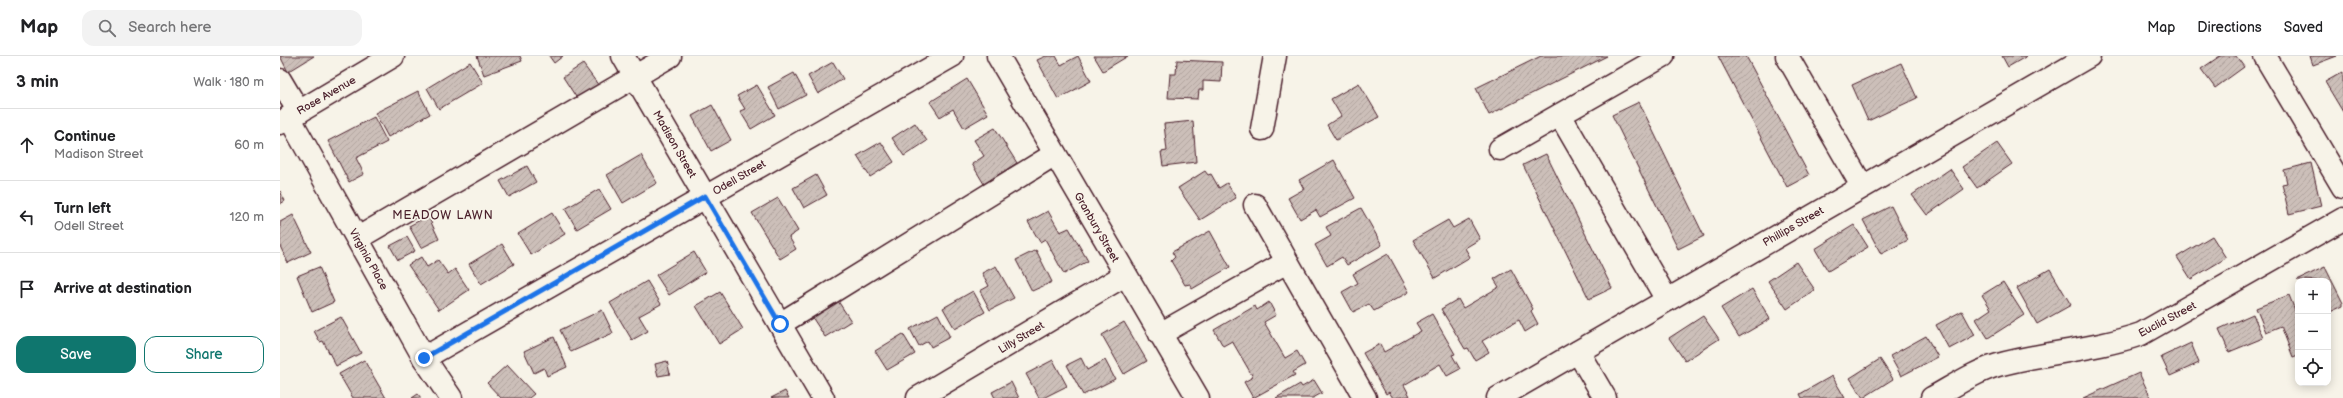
<!DOCTYPE html>
<html lang="en">
<head>
<meta charset="utf-8">
<style>
	:root { --surface:#fff; --page:#f2f2f2; --text:#202124; --muted:#757577; --line:#e0e0e0; --accent:#0f766e }
	body { margin:0; font-family:"Balsamiq Sans",sans-serif; background:var(--page); color:var(--text) }
	.controls { position:absolute; right:12px; bottom:12px; display:grid; overflow:hidden; border-radius:8px; box-shadow:0 2px 10px #0003 }
	.controls button { width:36px; height:36px; display:grid; place-items:center; padding:0; border:0; border-bottom:1px solid var(--line); background:var(--surface); color:var(--text); font:20px sans-serif }
	.stop { position:absolute; width:12px; height:12px; margin:-9px; border:3px solid #1a73e8; border-radius:50%; background:#fff }
	.stop.end { background:#1a73e8; border-color:#fff; box-shadow:0 1px 4px #0008 }
	.list { margin:0; padding:0; list-style:none }
	h2 { display:flex; justify-content:space-between; align-items:center; height:52px; margin:0; padding:0 16px; font-size:17px }
	h2 small { font-size:13px; font-weight:400; color:var(--muted) }
	.list li { display:grid; grid-template-columns:26px 1fr auto; gap:12px; align-items:center; box-sizing:border-box; height:72px; padding:0 16px; border-top:1px solid var(--line) }
	.list b { display:block; font-size:15px; white-space:nowrap }
	.list p { margin:0; font-size:13px; white-space:nowrap; color:var(--muted) }
	.list em { font-size:13px; font-style:normal; color:var(--muted) }
	.actions { display:flex; gap:8px; padding:12px 16px }
	.actions a { flex:1; padding:9px 0; border:1px solid var(--accent); border-radius:12px; text-align:center; font-size:14px; color:var(--accent) }
	.actions .main { background:var(--accent); color:#fff }
	.icon { flex:none; width:22px; height:22px; fill:none; stroke:currentColor; stroke-width:2; stroke-linecap:round; stroke-linejoin:round }
	.map { position:relative; flex:none; width:2063px; height:342px; overflow:hidden }
	header { display:flex; align-items:center; gap:24px; box-sizing:border-box; height:56px; padding:0 20px; background:var(--surface); border-bottom:1px solid var(--line) }
	header strong { font-size:19px }
	nav { display:flex; gap:22px; margin-inline-start:auto; font-size:14px }
	.search { width:280px; height:36px; background:var(--page); display:flex; align-items:center; gap:10px; box-sizing:border-box; padding:0 14px; border-radius:12px; color:var(--muted); font-size:15px }
	main { display:flex }
	aside { flex:1; background:var(--surface) }
	.map>svg:first-child { display:block }
	.building { fill:url(#building-hatch); stroke:#4a1f2b }
	.lines { fill:none; stroke-linecap:round; stroke-linejoin:round }
	.minor-casing { stroke:#4a1f2b; stroke-width:25 }
	.minor { stroke:#f7f3e8; stroke-width:22 }
	.route { stroke:#1a73e8; stroke-width:5 }
	.labels { text-anchor:middle; stroke-width:3.5; stroke-linejoin:round; paint-order:stroke }
	.street-label { font-size:11px; fill:#4a1f2b; stroke:#f7f3e8 }
	.neighbourhood-label { font-size:12px; letter-spacing:1px; fill:#4a1f2b; stroke:#f7f3e8 }
</style>
</head>
<body>
<header>
<strong>Map</strong>
<div class="search"><svg class="icon" aria-label="search" viewBox="0 0 24 24"><circle cx="10" cy="10" r="6"/><path d="M15 15l6 6"/></svg>Search here</div>
<nav><a>Map</a><a>Directions</a><a>Saved</a></nav>
</header>
<main>
<aside>
<h2>3 min<small>Walk · 180 m</small></h2>
<ul class="list">
<li><svg class="icon" aria-label="ahead" viewBox="0 0 24 24"><path d="M12 20V5M6 11l6-6 6 6"/></svg><div><b>Continue</b><p>Madison Street</p></div><em>60 m</em></li>
<li><svg class="icon" aria-label="left" viewBox="0 0 24 24"><path d="M17 20v-9H6M10 6l-5 5 5 5"/></svg><div><b>Turn left</b><p>Odell Street</p></div><em>120 m</em></li>
<li><svg class="icon" aria-label="arrive" viewBox="0 0 24 24"><path d="M6 21V4h12l-3 4 3 4H6"/></svg><div><b>Arrive at destination</b></div></li>
</ul>
<div class="actions"><a class="main">Save</a><a>Share</a></div>
</aside>
<div class="map">
<svg width="2063" height="342" viewBox="0 0 2063 342">
	<defs>
		<pattern id="building-hatch" width="6" height="6" patternUnits="userSpaceOnUse"><rect width="6" height="6" fill="#ccbfb9"/><path d="M-1 1l2-2M0 6l6-6M5 7l2-2" fill="none" stroke="#b1a49f"/></pattern>
	</defs>
	<rect width="100%" height="100%" fill="#f7f3e8"/>
	<filter id="ink" filterUnits="userSpaceOnUse"><feTurbulence type="fractalNoise" baseFrequency=".025" numOctaves="2"/><feDisplacementMap in="SourceGraphic" scale="8" xChannelSelector="R" yChannelSelector="G"/><feConvolveMatrix kernelMatrix="1 2 1 2 8 2 1 2 1" color-interpolation-filters="sRGB"/></filter>
	<g filter="url(#ink)">
		<g class="building">
			<path d="M0,0H34L8,16Z"/>
			<path d="M197,0H240L242,5L204,19Z"/>
			<path d="M269,0H283L274,7Z"/>
			<path d="M766,0H776L781,9L798,0L811,25L778,43L757,4Z"/>
			<path d="M814,0H848L823,15Z"/>
			<path d="M1261,0H1327L1209,59L1196,32Z"/>
			<path d="M1438,0H1466L1529,119L1507,131Z"/>
			<path d="M1722,0H1747L1728,11Z"/>
			<path d="M1940,0H1956L1964,11L1935,32L1921,13Z"/>
			<path d="M2030,0H2057L2033,9Z"/>
			<path d="M897,4L942,6L941,26L923,25V34H919L918,43L888,42L890,18H896Z"/>
			<path d="M190,6L203,27L159,53L147,32Z"/>
			<path d="M553,6L563,23L538,38L528,20Z"/>
			<path d="M1621,7L1637,42L1588,65L1572,29Z"/>
			<path d="M303,8L319,30L298,44L283,21Z"/>
			<path d="M2063,16V56L2045,26Z"/>
			<path d="M514,17L526,39L499,53L488,31Z"/>
			<path d="M687,23L708,58L684,72L673,53L660,61L650,46Z"/>
			<path d="M1079,27L1099,61L1056,84L1047,69L1061,60L1051,43Z"/>
			<path d="M477,29L495,59L471,73L460,55L465,53L457,40Z"/>
			<path d="M138,35L150,58L108,81L95,57Z"/>
			<path d="M1359,46L1424,180L1398,193L1332,59Z"/>
			<path d="M432,49L451,84L431,95L412,60Z"/>
			<path d="M94,61L107,86L76,102L84,118L69,126L48,85Z"/>
			<path d="M913,65L916,106L883,110L881,96L887,95L884,68Z"/>
			<path d="M635,67L647,85L624,100L612,82Z"/>
			<path d="M715,72L737,107L704,128L692,108L704,100L694,84Z"/>
			<path d="M601,86L614,106L590,121L577,100Z"/>
			<path d="M1717,87L1732,108L1697,132L1682,111Z"/>
			<path d="M1266,98L1332,232L1309,243L1243,109Z"/>
			<path d="M361,99L377,127L343,147L327,119Z"/>
			<path d="M1054,104L1075,142L1040,161L1036,154L1020,163L1008,142L1024,133L1019,124Z"/>
			<path d="M2031,107L2041,150L2009,158L2002,128L2007,127L2004,114Z"/>
			<path d="M247,110L256,126L229,141L220,125Z"/>
			<path d="M1670,113L1684,133L1647,159L1632,139Z"/>
			<path d="M925,115L928,119L931,118L939,132L947,127L956,142L920,164L898,132Z"/>
			<path d="M536,119L547,139L524,152L513,132Z"/>
			<path d="M319,133L331,153L297,173L285,153Z"/>
			<path d="M0,135L5,145L0,148Z"/>
			<path d="M498,142L518,175L509,181L516,193L500,203L472,157Z"/>
			<path d="M1611,150L1628,184L1601,198L1583,164Z"/>
			<path d="M1081,152L1102,189L1067,209L1062,201L1047,210L1035,189L1051,180L1046,171Z"/>
			<path d="M768,155L780,176L789,172L808,205L784,218L765,183L760,186L748,166Z"/>
			<path d="M272,157L285,178L251,199L238,178Z"/>
			<path d="M13,159L31,196L8,207L0,190V166Z"/>
			<path d="M148,160L159,183L141,192L129,170Z"/>
			<path d="M1189,163L1200,183L1185,192L1190,201L1155,222L1133,184L1168,164L1173,172Z"/>
			<path d="M1574,169L1588,191L1548,215L1535,193Z"/>
			<path d="M930,175L950,211L912,233L910,228L905,229L891,205L895,201L892,196Z"/>
			<path d="M1932,180L1946,202L1911,223L1897,201Z"/>
			<path d="M127,181L135,195L118,204L110,190Z"/>
			<path d="M222,188L234,208L201,228L189,208Z"/>
			<path d="M756,194L772,226L752,235L736,204Z"/>
			<path d="M414,196L426,216L389,239L376,219Z"/>
			<path d="M1108,198L1129,236L1094,255L1089,248L1073,256L1062,236L1078,227L1073,218Z"/>
			<path d="M141,201L147,211L158,204L168,218L175,213L189,234L159,254L128,209Z"/>
			<path d="M1516,206L1535,234L1507,253L1488,225Z"/>
			<path d="M716,210L734,242L710,254L700,235L709,230L702,217Z"/>
			<path d="M39,211L54,246L32,256L17,220Z"/>
			<path d="M2045,211L2063,247V250L2048,257V225L2017,224Z"/>
			<path d="M1231,213L1253,253L1251,255L1258,268L1245,276L1239,264L1202,285L1209,296L1195,304L1188,292L1185,293L1161,253L1178,243L1183,252L1219,231L1214,223Z"/>
			<path d="M1770,213L1791,249L1757,268L1737,232Z"/>
			<path d="M367,225L381,248L359,260L368,275L352,284L330,247Z"/>
			<path d="M1723,226L1744,259L1708,282L1696,263L1711,253L1702,239Z"/>
			<path d="M1472,233L1490,263L1459,281L1441,252Z"/>
			<path d="M693,235L705,256L675,273L663,252Z"/>
			<path d="M440,236L463,273L439,288L416,250Z"/>
			<path d="M2009,239L2018,262V299L2013,301L2001,270L1986,276L1976,252Z"/>
			<path d="M556,242L571,265L545,281L530,258Z"/>
			<path d="M989,246L996,259L984,266L1005,302L1017,295L1025,309L1013,316L1015,319L973,342L964,326L973,321L952,285L943,290L934,274L975,250L977,254Z"/>
			<path d="M322,254L333,277L291,296L280,274Z"/>
			<path d="M1682,255L1695,279L1669,293L1656,269Z"/>
			<path d="M658,258L670,281L651,291L648,285L639,290L630,273Z"/>
			<path d="M1152,258L1175,298L1172,299L1180,313L1167,320L1160,308L1124,329L1130,340L1113,342L1109,336L1106,338L1083,297L1100,288L1104,296L1141,275L1136,267Z"/>
			<path d="M1973,258L1983,282L1949,296L1939,273Z"/>
			<path d="M1423,260L1439,283L1405,305L1389,282Z"/>
			<path d="M61,261L81,297L56,310L43,285L40,286L34,275Z"/>
			<path d="M844,266L867,305L844,318L822,279Z"/>
			<path d="M623,278L635,298L607,314L595,295Z"/>
			<path d="M1646,280L1658,301L1621,320L1610,300Z"/>
			<path d="M274,281L287,311L267,320L264,312L254,317L244,295Z"/>
			<path d="M1911,287L1919,307L1890,320L1881,301Z"/>
			<path d="M801,302L807,314L825,304L835,323L803,339L787,309Z"/>
			<path d="M1600,303L1613,323L1583,342L1570,322Z"/>
			<path d="M84,304L106,342H73L59,318Z"/>
			<path d="M773,304L787,330L763,342H759L746,318Z"/>
			<path d="M387,305L390,318L378,320L375,308Z"/>
			<path d="M227,309L254,338L249,342H221L207,327Z"/>
			<path d="M1859,317L1871,342H1803Z"/>
			<path d="M1552,320L1565,342H1522L1520,338Z"/>
			<path d="M1034,324L1042,337L1033,342H996L1020,328L1022,331Z"/>
			<path d="M731,326L739,342H715L712,336Z"/>
			<path d="M505,335L509,342H491Z"/>
			<path d="M138,338L141,342H132Z"/>
		</g>
		<g class="lines">
			<g class="minor-casing">
				<g id="minor">
					<path d="M343,0L543,342"/>
					<path d="M718,0L918,342"/>
					<path d="M1507,0L1582,130"/>
					<path d="M1985,0L2063,131"/>
					<path d="M0,24L19,56"/>
					<path d="M1280,59L1387,244"/>
					<path d="M9,61L144,302L171,342"/>
					<path d="M0,67L113,0"/>
					<path d="M982,73L995,0"/>
					<path d="M1220,93L1383,0"/>
					<path d="M975,149L1085,342"/>
					<path d="M78,182L390,0"/>
					<path d="M500,268L775,98"/>
					<path d="M880,278L1007,206"/>
					<path d="M1298,296L1325,342"/>
					<path d="M144,302L672,0"/>
					<path d="M638,342L845,219"/>
					<path d="M1218,342L1809,0"/>
					<path d="M1652,342C1674,330 1694,316 1718,309C1765,296 1814,294 1861,278L2063,163"/>
				</g>
			</g>
			<use href="#minor" class="minor"/>
		</g>
	</g>
	<g class="lines" filter="url(#ink)">
		<path class="route" d="M144,302L425,140L500,268"/>
	</g>
	<g class="labels">
		<g class="street-label">
			<text transform="translate(46 39) rotate(-30)" y="4">Rose Avenue</text>
			<text transform="translate(395 88) rotate(60)" y="4">Madison Street</text>
			<text transform="translate(459 121) rotate(-30)" y="4">Odell Street</text>
			<text transform="translate(1513 170) rotate(-30)" y="4">Phillips Street</text>
			<text transform="translate(817 171) rotate(60)" y="4">Granbury Street</text>
			<text transform="translate(89 203) rotate(61)" y="4">Virginia Place</text>
			<text transform="translate(1887 263) rotate(-28)" y="4">Euclid Street</text>
			<text transform="translate(741 281) rotate(-31)" y="4">Lilly Street</text>
		</g>
		<g class="neighbourhood-label">
			<text x="163" y="163">MEADOW LAWN</text>
		</g>
	</g>
</svg>
<div class="controls">
<button>+</button>
<button>−</button>
<button><svg class="icon" aria-label="locate" viewBox="0 0 24 24"><circle cx="12" cy="12" r="6"/><path d="M12 2v4M12 18v4M2 12h4M18 12h4"/></svg></button>
</div>
<div class="stop" style="left:500px;top:268px"></div>
<div class="stop end" style="left:144px;top:302px"></div>
</div>
</main>
</body>
</html>
